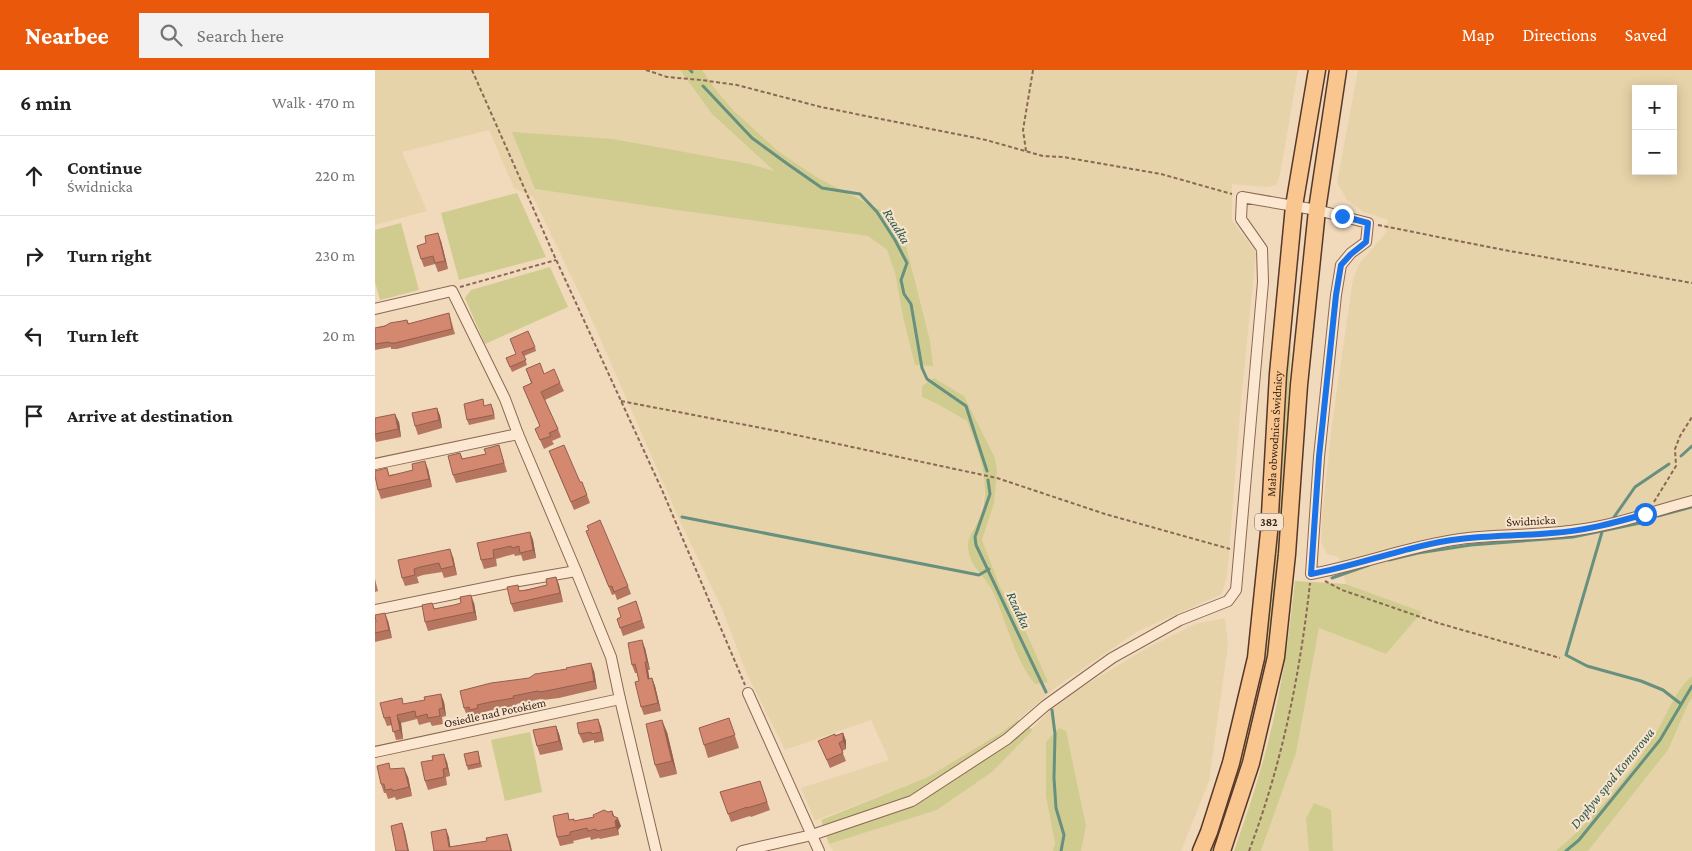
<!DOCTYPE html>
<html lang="en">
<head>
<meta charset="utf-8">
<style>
	:root { --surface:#fff; --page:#f2f2f2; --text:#222; --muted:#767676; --line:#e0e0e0; --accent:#ea580c }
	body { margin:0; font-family:"Crimson Pro",serif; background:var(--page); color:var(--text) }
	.controls { position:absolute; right:15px; top:15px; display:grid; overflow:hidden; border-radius:0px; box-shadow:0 2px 12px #0003 }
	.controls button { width:45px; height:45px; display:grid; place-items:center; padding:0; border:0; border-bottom:1px solid var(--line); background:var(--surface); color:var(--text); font:25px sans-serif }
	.stop { position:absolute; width:15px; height:15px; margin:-11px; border:4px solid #1a73e8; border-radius:50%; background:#fff }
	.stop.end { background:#1a73e8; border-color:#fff; box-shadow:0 1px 5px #0008 }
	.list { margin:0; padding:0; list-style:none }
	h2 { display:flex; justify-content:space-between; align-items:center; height:65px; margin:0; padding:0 20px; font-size:21px }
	h2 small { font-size:16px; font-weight:400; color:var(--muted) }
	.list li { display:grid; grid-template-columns:32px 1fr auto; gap:15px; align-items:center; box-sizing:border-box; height:80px; padding:0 20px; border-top:1px solid var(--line) }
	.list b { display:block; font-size:19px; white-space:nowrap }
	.list p { margin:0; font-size:16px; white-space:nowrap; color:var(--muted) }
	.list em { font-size:16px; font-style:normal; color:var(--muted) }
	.icon { flex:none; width:28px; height:28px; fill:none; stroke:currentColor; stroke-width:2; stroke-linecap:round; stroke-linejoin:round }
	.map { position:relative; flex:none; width:1317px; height:781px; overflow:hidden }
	header { display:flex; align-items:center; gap:30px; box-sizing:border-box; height:70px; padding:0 25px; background:var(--accent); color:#fff }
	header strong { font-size:24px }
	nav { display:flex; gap:28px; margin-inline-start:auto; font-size:18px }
	.search { width:350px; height:45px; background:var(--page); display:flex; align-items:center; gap:12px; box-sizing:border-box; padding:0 18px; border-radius:0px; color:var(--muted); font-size:19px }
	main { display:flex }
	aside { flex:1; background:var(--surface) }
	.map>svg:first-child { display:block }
	.farmland { fill:#e7d3a9; fill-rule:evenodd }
	.green { fill:#d0cc90 }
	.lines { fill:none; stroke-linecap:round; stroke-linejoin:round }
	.stream { stroke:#67907f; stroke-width:3 }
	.street-casing { stroke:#8a6854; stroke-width:12 }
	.primary-casing { stroke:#573729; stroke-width:19 }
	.path { stroke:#8a6854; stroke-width:2; stroke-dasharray:4 2.5; stroke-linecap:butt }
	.street { stroke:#fce7d0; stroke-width:10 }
	.primary { stroke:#f9c690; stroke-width:16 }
	.wall { fill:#b5755f }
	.shaded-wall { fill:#945f4e }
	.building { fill:#d3886f; stroke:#945f4e }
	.route { stroke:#1a73e8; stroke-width:6 }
	.labels { text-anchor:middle; stroke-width:4; stroke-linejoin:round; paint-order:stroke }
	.shield { fill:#f8e4cd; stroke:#725e50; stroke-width:1 }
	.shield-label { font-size:11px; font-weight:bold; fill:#38241a }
	.street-label { font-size:12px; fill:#38241a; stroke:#f8e4cd }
	.water-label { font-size:14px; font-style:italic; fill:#28594e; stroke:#f8e4cd }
</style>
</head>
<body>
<header>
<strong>Nearbee</strong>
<div class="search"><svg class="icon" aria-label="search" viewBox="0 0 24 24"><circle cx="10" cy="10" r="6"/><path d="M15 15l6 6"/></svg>Search here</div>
<nav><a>Map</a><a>Directions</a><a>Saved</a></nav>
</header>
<main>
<aside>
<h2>6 min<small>Walk · 470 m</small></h2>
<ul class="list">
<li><svg class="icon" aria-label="ahead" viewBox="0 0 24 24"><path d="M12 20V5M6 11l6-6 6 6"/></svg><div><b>Continue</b><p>Świdnicka</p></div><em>220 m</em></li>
<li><svg class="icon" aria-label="right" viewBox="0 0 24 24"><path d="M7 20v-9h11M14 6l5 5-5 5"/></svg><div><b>Turn right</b></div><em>230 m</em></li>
<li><svg class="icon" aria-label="left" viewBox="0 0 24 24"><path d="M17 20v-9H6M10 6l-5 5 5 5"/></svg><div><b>Turn left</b></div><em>20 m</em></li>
<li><svg class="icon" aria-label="arrive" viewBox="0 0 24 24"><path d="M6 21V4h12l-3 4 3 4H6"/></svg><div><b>Arrive at destination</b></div></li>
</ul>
</aside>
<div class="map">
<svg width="1317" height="781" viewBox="0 0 1317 781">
	<rect width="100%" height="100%" fill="#f1d9bc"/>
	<g class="farmland">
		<path d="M0,0H305L337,44L400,102L375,94L160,119L301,140L493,166L512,180L520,203L528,247L537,203L529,168L404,82L358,40L341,20L327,0H923L905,105L901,115L892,117L857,114V150L881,183L866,331L852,507L847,524L763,561L681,617L643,650L627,662L553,707L440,751L426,718L514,690L496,650L410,680L371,602L348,541L304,449L213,241L158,127L139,118L114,60L27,82L52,141L0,155ZM589,326L620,388L622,401L607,470L594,476L597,459L605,446L611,414L604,384L592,351L577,343L560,331Z"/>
		<path d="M983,0H1317V606L1312,611L1298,632L1277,670L1238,722L1191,773L1181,781H886L921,683L944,558L1011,584L1046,542L971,514L964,487L952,484L946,472L947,448L957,354L978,209L985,193L1010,164L1013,150L989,142L972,130L962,112ZM1261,19H1298V101H1261Z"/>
		<path d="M850,548L853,575L834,711L806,781H458L454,774L562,740L617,702L671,644L704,619L770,579L820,554Z"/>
		<path d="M1317,629V781H1213L1293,680L1314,632Z"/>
	</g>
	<g class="green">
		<path d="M305,0H327L341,20L358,40L404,82L443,108L515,145L529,168L555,271L558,296L540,295L528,247L520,203L512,180L493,166L301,140L160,119L137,62L238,69L375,94L399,101L337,44Z"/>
		<path d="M142,123L171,187L84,210L66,143Z"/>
		<path d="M26,153L44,220L5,230L0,212V160Z"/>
		<path d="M175,197L193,237L110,274L90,228L96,220Z"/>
		<path d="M913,275L916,276C911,373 910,471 896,568C886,641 863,711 841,781H833L869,669Z"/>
		<path d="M559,308L589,326L620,388L622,401L619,433L607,470L625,517L643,544L673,612L660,614C639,589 631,549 617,520C609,504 595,498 593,478C592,466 601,457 605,446C618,415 603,381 592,351C577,343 563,333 547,327V316Z"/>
		<path d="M920,511L971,514L1047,542L1011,584L944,558L921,683L886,781H859C875,736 890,690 900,642C910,599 915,554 920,511Z"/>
		<path d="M1317,606V629L1314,632L1293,680L1213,781H1181C1215,753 1252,707 1276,671C1290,651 1298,622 1317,606Z"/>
		<path d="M643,650L658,660L617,702L562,740L454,774L446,750L553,707L627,662Z"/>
		<path d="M684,658L691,661L711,756L706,781H678L680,773L671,726V672Z"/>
		<path d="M155,662L167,722L130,731L116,670Z"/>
		<path d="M939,733L956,740L958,781H934L931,749Z"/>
	</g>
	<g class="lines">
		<g class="stream">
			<path d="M315,0L317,2"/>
			<path d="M328,16L377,68L414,95L447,118L485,124L502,142L520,170L532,193L526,210L529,224L536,234L547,298L552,309L591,336L612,401"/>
			<path d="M1306,386L1317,376"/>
			<path d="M613,410L615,424L600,467L601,475L671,622"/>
			<path d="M1283,446L1317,437"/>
			<path d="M307,447L604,505L614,499"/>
			<path d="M1237,450L1260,417L1294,394"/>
			<path d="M1227,462L1191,585L1212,596L1266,611L1288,620L1306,634"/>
			<path d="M1014,490L1043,483L1096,475L1198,467L1270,452"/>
			<path d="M957,508L994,495"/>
			<path d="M677,640L680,664L679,708L681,738L689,765L686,781"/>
			<path d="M1191,781L1204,770L1285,670L1317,616"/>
		</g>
		<g class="street-casing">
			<g id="street">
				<path d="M0,239L77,221L130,329L143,364L201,501L236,587L245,629L0,682"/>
				<path d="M0,394L143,364"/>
				<path d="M0,540L138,512L201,501"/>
				<path d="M373,623L444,781"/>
				<path d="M245,629L281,781"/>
				<path d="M367,781L437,765L537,731L632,669L670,636L737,588L805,550L853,531L861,520L888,212L887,179L866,149L867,127L942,140L993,153L991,172L976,183L966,195L961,225L944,387L936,504C986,495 1034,476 1085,469C1124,464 1163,466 1202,460C1241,455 1279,441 1317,431"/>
			</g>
		</g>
		<g class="primary-casing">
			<g id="primary">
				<path id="s1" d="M826,781L834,762L856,693L881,588L894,462L903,304L919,136L942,0"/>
				<path d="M847,781L876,693L901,587L912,484L924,315L942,140L963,0"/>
			</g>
		</g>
		<g class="path">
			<path d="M97,0L178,183L287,420L370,615"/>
			<path d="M271,0L292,7L326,10L362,15L446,37L611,70L668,86L688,87L786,104L857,124"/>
			<path d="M651,81L648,60L658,0"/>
			<path d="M1003,155L1129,180L1317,213"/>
			<path d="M85,217L181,190"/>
			<path d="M246,331L407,362L622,408L730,444L855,479"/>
			<path d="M1279,432L1301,396L1300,379L1305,366L1317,347"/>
			<path d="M950,511L967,520L1063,553L1185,588"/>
			<path d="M874,781C907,694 925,605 935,513"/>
		</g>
		<use href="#street" class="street"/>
		<use href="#primary" class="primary"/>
	</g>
	<g class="wall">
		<path d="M66,171L73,199L63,202L60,194L49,197L46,189Z"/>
		<path d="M74,243L80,264L22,279H16V277L0,280V258L32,250L34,254Z"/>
		<path d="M160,277L161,281L149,286L152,295L137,302L131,288Z"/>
		<path d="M151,299L169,304L185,313L189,321L170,330L183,359L186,367L177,371L179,374L169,379L160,359L165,356L148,317L156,313Z"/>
		<path d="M110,336L118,338L120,349L94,355L92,350Z"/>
		<path d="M62,338L65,346L67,358L43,365L40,356Z"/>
		<path d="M0,348L24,352L26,367L1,372L0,368Z"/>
		<path d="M124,375L132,402L81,413L78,405L85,383L88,389L111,384Z"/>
		<path d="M174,381L205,412L212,425L215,433L199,440Z"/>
		<path d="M12,398L14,405L53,399L57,417L6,429L3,420Z"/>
		<path d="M211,461L253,516L256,524L242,530L240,524L237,525Z"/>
		<path d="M155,462L158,470L161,488L148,491L146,485L140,486L139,484L121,489L122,496L109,499L106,490L102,473Z"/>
		<path d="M78,487L82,505L69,508L67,502L48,505L42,507L44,513L30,516L27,508L23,490Z"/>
		<path d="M181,507L184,515L188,532L139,542L136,534L145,521L172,515Z"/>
		<path d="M0,509L3,521L0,522Z"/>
		<path d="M261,531L270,558L248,566L242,549L246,547Z"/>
		<path d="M57,533L60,539L99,533L102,550L53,561L50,552Z"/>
		<path d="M13,551L17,568L0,572V552Z"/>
		<path d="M270,578L275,600H273L274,608H277L280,616L286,641L269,645L266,637L264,611L262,603H260L257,595Z"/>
		<path d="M219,601L222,619L184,628L168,630L166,629L141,634L142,636L118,640L105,643L106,646L98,648L97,645L92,646L89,638Z"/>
		<path d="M69,632L71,646L67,647L68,654L57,656L55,652L44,655L42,649L26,653L28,669L21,670L17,655L12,656L9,648L29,634Z"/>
		<path d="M354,648L364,678L333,688L329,675Z"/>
		<path d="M223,649L226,657L229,671L219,673V670L208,673L204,664Z"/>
		<path d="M181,656L184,664L188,680L165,685L162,676Z"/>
		<path d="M292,662L302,704L285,708L280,695Z"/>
		<path d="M468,663L471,671V679L467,681L471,691L455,698L443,671Z"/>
		<path d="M103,681L107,697L93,700L92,696Z"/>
		<path d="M72,692L75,706L71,707L72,715L53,720L50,711Z"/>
		<path d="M16,699L33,707L37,726L21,730L20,727L13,729L11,723H9L6,714Z"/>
		<path d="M385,711L395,740L376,747L375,746L356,752L345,722Z"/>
		<path d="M237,741L239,746L246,756L243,760L244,765L225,769L224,768L216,770L215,767L198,771L199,773L185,776L182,767L195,750L200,751L219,747Z"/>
	</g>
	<g class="shaded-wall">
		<path d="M63,163L66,171L73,199L70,191Z"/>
		<path d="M62,338L65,346L67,358L64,350Z"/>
		<path d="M20,344L24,352L26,367L23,359Z"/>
		<path d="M50,391L53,399L57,417L54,409Z"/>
		<path d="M155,462L158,470L161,488L158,480Z"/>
		<path d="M75,479L78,487L82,505L79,496Z"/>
		<path d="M181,507L184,515L188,532L185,523Z"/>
		<path d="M96,525L99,533L102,550L99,542Z"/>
		<path d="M10,543L13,551L17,568L14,560Z"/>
		<path d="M267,570L270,578L275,600L272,592Z"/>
		<path d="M270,592L273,600L276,617L273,609Z"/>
		<path d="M216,593L219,601L222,619L219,611Z"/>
		<path d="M277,608L280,616L286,641L283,633Z"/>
		<path d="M66,624L69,632L71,646L68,638Z"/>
		<path d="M22,645L26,653L28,669L25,660Z"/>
		<path d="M223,649L226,657L229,671L226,662Z"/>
		<path d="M287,650L292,662L302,704L297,691Z"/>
		<path d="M181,656L184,664L188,680L184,671Z"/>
		<path d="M468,663L471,671V679L468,671Z"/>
		<path d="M69,684L72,692L75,706L72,698Z"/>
		<path d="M29,698L33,707L37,726L34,717Z"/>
		<path d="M237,741L241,751L243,748L246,756L243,760L244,765L241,757Z"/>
		<path d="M27,753L30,762L34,781H33Z"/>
		<path d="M71,759L74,767L76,781L74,777Z"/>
		<path d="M132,764L135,772L137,781H136Z"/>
	</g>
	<g class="building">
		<path d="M63,163L70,191L60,193L58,186L46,189L42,176L51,173L50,166Z"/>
		<path d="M74,243L77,259L20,273H14V272L0,274V258L10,256L15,253L27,251L32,250L33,254Z"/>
		<path d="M153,261L160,277L147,282L151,290L135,297L131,288L141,284L135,269Z"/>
		<path d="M165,293L169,304L179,299L185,313L166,322L183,359L174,363L176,366L165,370L160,359L165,356L148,317L157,313L151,299Z"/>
		<path d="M108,329L109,336L116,334L119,345L92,350L89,334Z"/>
		<path d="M62,338L64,350L40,356L37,343Z"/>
		<path d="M20,344L23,359L0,364V348Z"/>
		<path d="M124,375L129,393L78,405L73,386L85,383L87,389L111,384L109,379Z"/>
		<path d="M189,375L205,412H207L212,425L196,432L174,381Z"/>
		<path d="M50,391L54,409L3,420L0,406V401L12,398L14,406L38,400L37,394Z"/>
		<path d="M225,450L253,516L239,522L237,516L234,517L211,461L214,460L212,456Z"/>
		<path d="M155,462L158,480L145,483L144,476L137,478L136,476L118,480L119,488L106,490L102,473Z"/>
		<path d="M75,479L79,496L66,499L64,493L45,497L39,499L40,505L27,508L23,490Z"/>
		<path d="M181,507L185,523L136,534L132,517L143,515L144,521L152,520L172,515L171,509Z"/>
		<path d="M96,525L99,542L50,552L47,535L57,533L59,539L79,535L86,533L85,527Z"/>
		<path d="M261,531L267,550L245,558L242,549L246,547L243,538Z"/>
		<path d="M10,543L14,560L0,563V552H1L0,545Z"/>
		<path d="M267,570L272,592H270L273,609L277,608L283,633L266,637L260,612L264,611L260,594L257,595L253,573Z"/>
		<path d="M216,593L219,611L181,619L165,622L163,621L138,626L139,628L115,632L102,635L103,638L95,640L94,637L89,638L85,621L116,613L154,608L160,604L192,599L191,598Z"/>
		<path d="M66,624L68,638L64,639L65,646L53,648L52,644L41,647L40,641L22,645L25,660L18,662L15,647L9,648L5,633L27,628L28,634L50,630L49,627Z"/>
		<path d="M354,648L360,665L329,675L324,658Z"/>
		<path d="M223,649L226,662L216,664V662L204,664L202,653Z"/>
		<path d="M287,650L297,691L280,695L271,654Z"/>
		<path d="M181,656L184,671L162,676L158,660Z"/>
		<path d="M468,663V671L464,673L468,683L452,690L443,671L460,664V666Z"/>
		<path d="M103,681L105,693L92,696L89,684Z"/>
		<path d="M69,684L72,698L68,699L69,707L50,711L46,692L58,690L57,686Z"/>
		<path d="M14,693L15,699L29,698L34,717L18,721L17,719L10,720L9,714H6L2,696Z"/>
		<path d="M385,711L392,732L372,738V737L353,744L345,722Z"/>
		<path d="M229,740L233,742L237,741L238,746L243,748L240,751L241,757L222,761L221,759L213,761L212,758L195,762V765L182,767L178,746L193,743L194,750L199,749V751L219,747L218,745Z"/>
		<path d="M27,753L33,781H21L16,756Z"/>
		<path d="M71,759L74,777L112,771L111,768L132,764L136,781H59L56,762Z"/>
	</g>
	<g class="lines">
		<path class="route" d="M967,146L993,153L991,172L976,184L966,195L961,225L944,387L936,504C986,495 1034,475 1085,469C1115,465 1146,466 1177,463C1209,461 1239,453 1270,444"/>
	</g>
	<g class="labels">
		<rect class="shield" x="880" y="443.5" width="28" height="17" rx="4"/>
		<g class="shield-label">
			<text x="894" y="456">382</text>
		</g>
		<g class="street-label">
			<text dy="4" stroke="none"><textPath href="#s1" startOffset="426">Mała obwodnica Świdnicy</textPath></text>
			<text transform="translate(1156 451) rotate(-3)" y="4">Świdnicka</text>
			<text transform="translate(120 643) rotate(-12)" y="4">Osiedle nad Potokiem</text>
		</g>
		<g class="water-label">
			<text transform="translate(522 156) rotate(58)" y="5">Rzadka</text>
			<text transform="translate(644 540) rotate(65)" y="5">Rzadka</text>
			<text transform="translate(1237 708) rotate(-51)" y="5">Dopływ spod Komorowa</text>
		</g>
	</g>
</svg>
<div class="controls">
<button>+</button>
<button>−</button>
</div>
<div class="stop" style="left:1270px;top:444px"></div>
<div class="stop end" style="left:967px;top:146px"></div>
</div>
</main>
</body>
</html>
